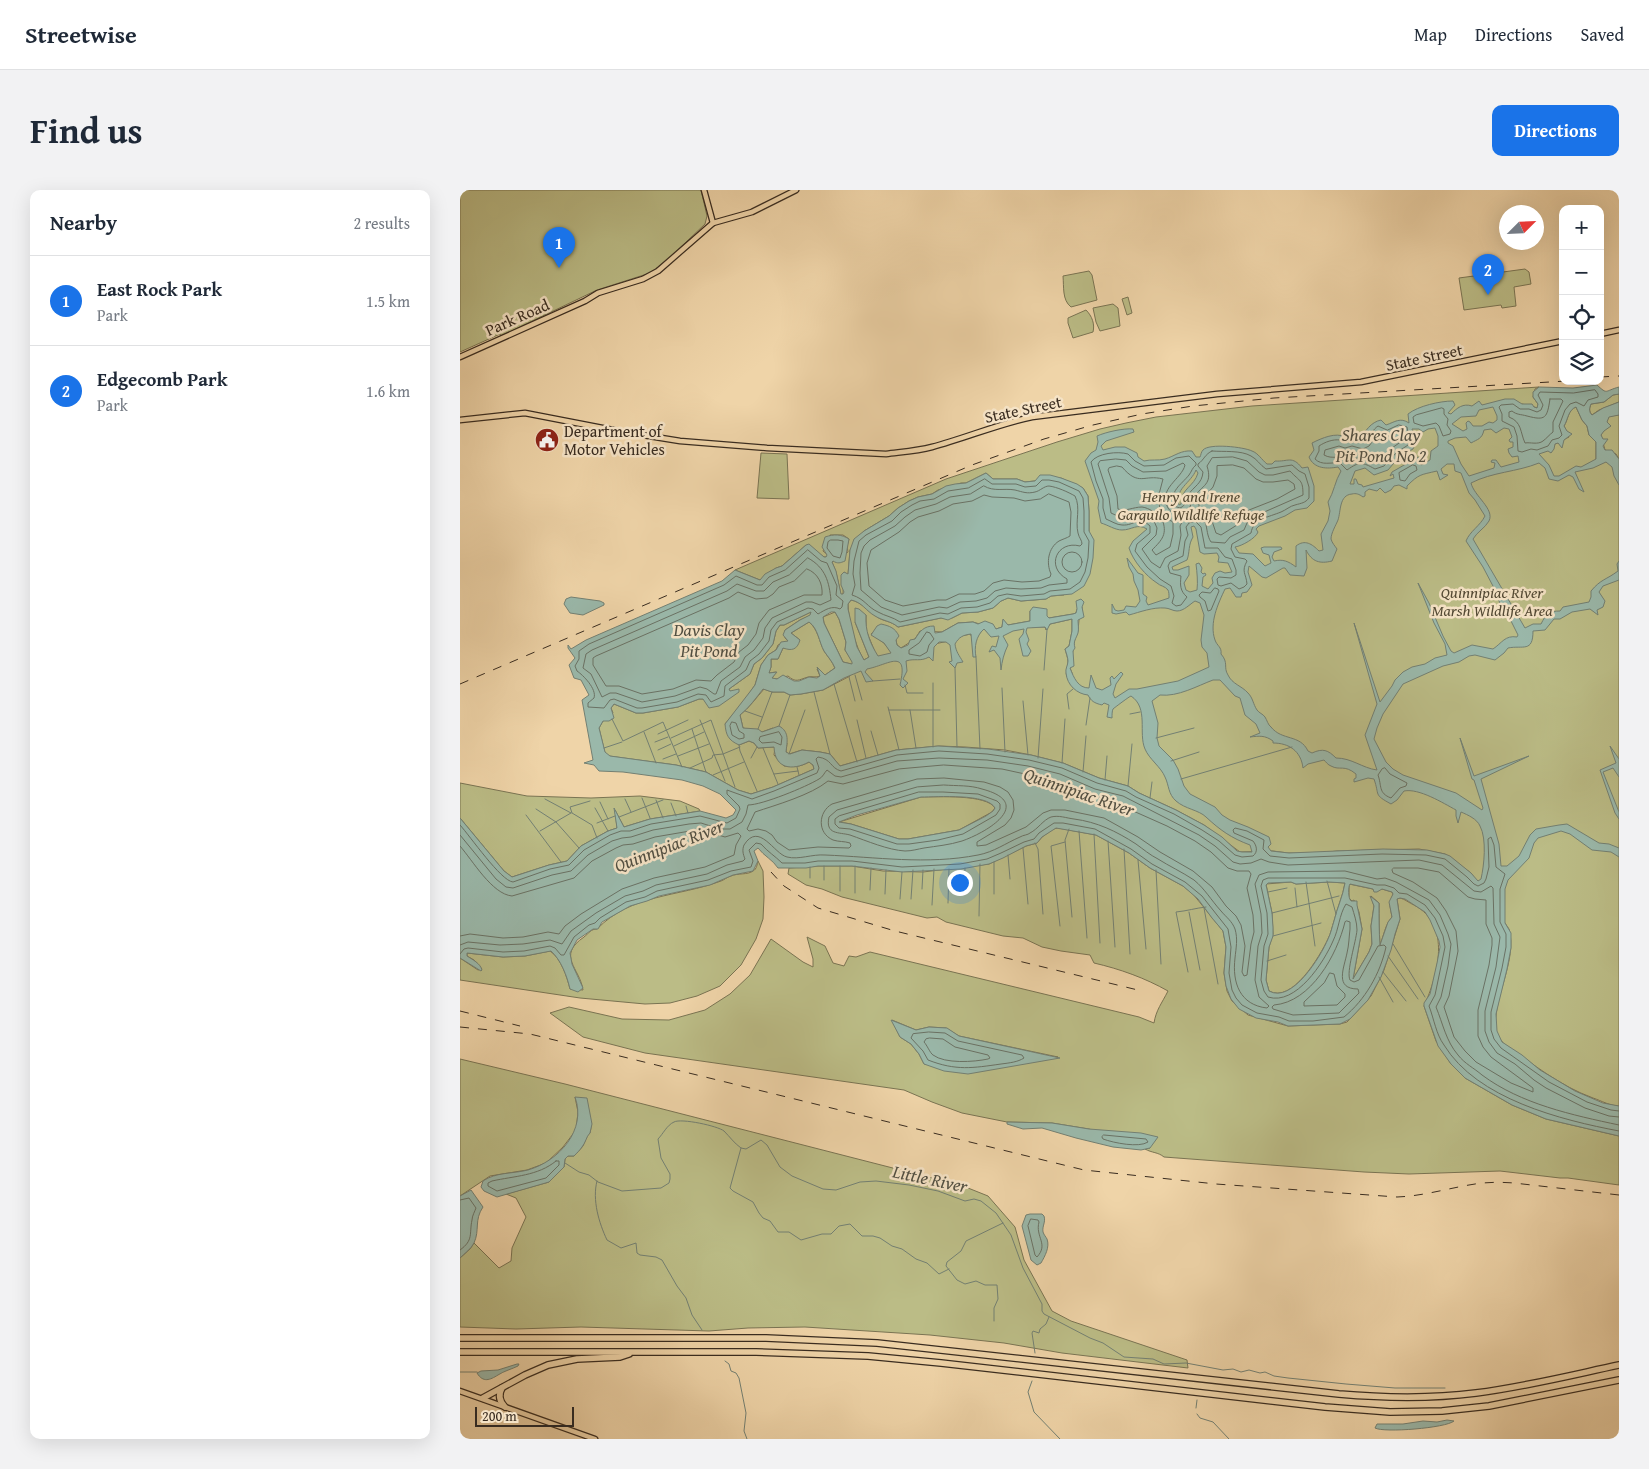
<!DOCTYPE html>
<html lang="en">
<head>
<meta charset="utf-8">
<style>
	:root { --surface:#fff; --page:#f2f2f3; --text:#1f2937; --muted:#747a83; --line:#e0e1e3; --accent:#1a73e8 }
	body { margin:0; font-family:"Gentium Book Plus",serif; background:var(--page); color:var(--text) }
	.controls { position:absolute; right:15px; top:15px; display:grid; overflow:hidden; border-radius:10px; box-shadow:0 5px 20px #0002 }
	.controls button { width:45px; height:45px; display:grid; place-items:center; padding:0; border:0; border-bottom:1px solid var(--line); background:var(--surface); color:var(--text); font:25px sans-serif }
	.compass { position:absolute; left:1039px; top:15px; width:45px; height:45px; border-radius:50%; background:var(--surface); box-shadow:0 5px 20px #0002; rotate:66deg }
	.scale { position:absolute; left:15px; bottom:12px; width:99px; box-sizing:border-box; padding-left:5px; border:2px solid #392c20; border-top:0; font-size:14px; line-height:18px; white-space:nowrap; color:#392c20; -webkit-text-stroke:4px #f5e3c6; paint-order:stroke }
	.you { position:absolute; left:499px; top:692px; width:18px; height:18px; margin:-12px; border:4px solid #fff; border-radius:50%; background:#1a73e8; box-shadow:0 0 0 8px #1a73e833 }
	.badge { display:grid; place-items:center; width:32px; height:32px; border-radius:50%; background:var(--accent); color:#fff; font-size:16px; font-weight:700 }
	.pin { position:absolute; translate:-50% -41px; filter:drop-shadow(0 1px 2px #0008) }
	.pin::after { content:''; position:absolute; top:26px; width:18px; height:15px; background:inherit; clip-path:polygon(0 0,100% 0,50% 100%) }
	.list { margin:0; padding:0; list-style:none }
	h2 { display:flex; justify-content:space-between; align-items:center; height:65px; margin:0; padding:0 20px; font-size:21px }
	h2 small { font-size:16px; font-weight:400; color:var(--muted) }
	.list li { display:grid; grid-template-columns:32px 1fr auto; gap:15px; align-items:center; box-sizing:border-box; height:90px; padding:0 20px; border-top:1px solid var(--line) }
	.list b { display:block; font-size:19px; white-space:nowrap }
	.list p { margin:0; font-size:16px; white-space:nowrap; color:var(--muted) }
	.list em { font-size:16px; font-style:normal; color:var(--muted) }
	.icon { flex:none; width:28px; height:28px; fill:none; stroke:currentColor; stroke-width:2; stroke-linecap:round; stroke-linejoin:round }
	.map { position:relative; flex:none; width:1159px; height:1249px; overflow:hidden; border-radius:10px }
	header { display:flex; align-items:center; gap:30px; box-sizing:border-box; height:70px; padding:0 25px; background:var(--surface); border-bottom:1px solid var(--line) }
	header strong { font-size:24px }
	nav { display:flex; gap:28px; margin-inline-start:auto; font-size:18px }
	.intro { display:flex; align-items:center; justify-content:space-between; box-sizing:border-box; height:120px; padding:0 30px }
	h1 { margin:0; font-size:35px }
	.button { padding:12px 22px; border-radius:10px; background:var(--accent); color:#fff; font-size:18px; font-weight:700 }
	main { display:flex; gap:30px; padding:0 30px }
	aside { flex:1; background:var(--surface); border-radius:10px; box-shadow:0 5px 20px #0002 }
	.map>svg:first-child { display:block }
	.green { fill:#bbbc86; stroke:#7a7453; fill-rule:evenodd }
	.water { fill:#9ab8aa; stroke:#738073; fill-rule:evenodd }
	.lines { fill:none; stroke-linecap:round; stroke-linejoin:round }
	.shore { stroke:#6a7265; stroke-width:1 }
	.stream { stroke:#738073; stroke-width:1 }
	.major-casing { stroke:#392c20; stroke-width:7 }
	.highway-casing { stroke:#392c20; stroke-width:8 }
	.major { stroke:#efd4a8; stroke-width:4.5 }
	.highway { stroke:#efd4a8; stroke-width:5.5 }
	.rail { stroke:#392c20; stroke-width:1; stroke-dasharray:9 9; stroke-linecap:butt }
	.labels { text-anchor:middle; stroke-width:5; stroke-linejoin:round; paint-order:stroke }
	.street-label { font-size:16px; fill:#392c20; stroke:#f5e3c6 }
	.poi-label { font-size:16px; fill:#392c20; stroke:#f5e3c6; text-anchor:start }
	.park-label { font-size:16px; font-style:italic; fill:#534934; stroke:#f5e3c6 }
	.water-label { font-size:18px; font-style:italic; fill:#514f42; stroke:#f5e3c6 }
</style>
</head>
<body>
<header>
<strong>Streetwise</strong>
<nav><a>Map</a><a>Directions</a><a>Saved</a></nav>
</header>
<div class="intro"><h1>Find us</h1><a class="button">Directions</a></div>
<main>
<aside>
<h2>Nearby<small>2 results</small></h2>
<ul class="list">
<li><span class="badge">1</span><div><b>East Rock Park</b><p>Park</p></div><em>1.5 km</em></li>
<li><span class="badge">2</span><div><b>Edgecomb Park</b><p>Park</p></div><em>1.6 km</em></li>
</ul>
</aside>
<div class="map">
<svg width="1159" height="1249" viewBox="0 0 1159 1249">
	<rect width="100%" height="100%" fill="#efd4a8"/>
	<filter id="stains"><feTurbulence type="fractalNoise" baseFrequency=".004" numOctaves="4"/><feColorMatrix values="0 0 0 0 .2 0 0 0 0 .09 0 0 0 0 .02 0 0 0 .5 -.17"/></filter>
	<radialGradient id="worn" r=".72"><stop offset=".6" stop-color="#630" stop-opacity="0"/><stop offset="1" stop-color="#630" stop-opacity=".3"/></radialGradient>
	<g class="green">
		<path d="M0,0H241L247,26L245,34L205,72L190,83L137,100L41,146L40,144L0,162Z"/>
		<path d="M1065,79L1069,82L1071,94L1054,97L1056,116L1042,118L1041,115L1004,120L999,88Z"/>
		<path d="M629,81L632,85L637,110L611,117C602,110 604,97 603,86Z"/>
		<path d="M668,107L672,123L667,125L662,109Z"/>
		<path d="M653,114L658,118L660,136L640,141L636,132L633,118Z"/>
		<path d="M626,120C632,126 635,134 633,142L613,148L608,133V128Z"/>
		<path d="M1079,197L1075,199L1073,207L1078,214V218L1062,214L1095,254L1109,247L1104,236C1108,230 1108,219 1116,217L1122,230L1127,236L1129,245L1136,252V269L1151,263L1159,280V916C1150,916 1142,911 1133,908C1100,896 1073,874 1044,854C1041,850 1037,846 1036,840C1032,809 1058,770 1049,739L1011,683L985,664L959,659L877,661L859,663H828L813,661L780,662L744,635L716,620L679,603L668,596L639,588L603,573L571,565L545,560L505,557L479,556L436,560L380,576L370,564L360,562L342,560L329,564L326,562L327,553L313,538L302,542L283,538L280,525C289,518 296,508 304,499L312,502H324L330,505L341,504L363,500L390,486L391,474L383,472L364,433L363,427L375,422L379,429L386,452L385,460L393,472L392,474L417,467L406,440V425L395,432L409,467L404,470C396,459 388,428 388,414L391,410C402,412 407,421 416,426C423,432 430,430 438,437L481,428H492L502,423L518,422L533,418L541,411L548,408L561,411L586,409L591,406L604,405L629,341V321L628,306L623,298L601,288L565,292L557,289H533L526,283L506,293H501L478,300L472,304L458,307L449,311L438,318L429,326L404,341L390,360L388,385L384,382L383,404L381,405L376,382L372,372L388,362L387,356L389,349L383,345H370L363,361L368,365L366,367H364L346,355L322,376L316,378L300,390L275,380L486,289L597,252L640,239L666,233L696,227L792,216ZM622,417V421L619,430L618,441L615,448L610,478L612,483V495C603,481 607,486 608,472C608,468 606,463 605,459L609,456L612,441V429L590,434L586,440L585,437H572L571,435L528,443L524,439L519,444L511,446V444L501,446L498,449L432,463L424,453L411,444L415,441L436,450L437,455L441,458L455,449L460,441L482,442L498,433L513,432L536,439L542,437L543,430L548,435L570,431V421L587,426L589,428L613,424L616,423L617,419Z"/>
		<path d="M1159,204V212L1139,220L1132,225C1129,221 1129,219 1131,214L1144,212L1153,205Z"/>
		<path d="M1159,225V269L1156,264L1145,260L1141,245L1149,226Z"/>
		<path d="M301,263L327,264L329,309L297,308Z"/>
		<path d="M351,422V425L340,430L325,440V448L328,451L318,455L316,460L308,465L301,475L295,495L284,511L265,534L279,555L289,551L294,553L298,558L315,557L314,565L324,576C334,577 340,577 349,572L353,575L354,579L313,597L291,604L278,600L246,582L216,575L149,566L145,563L139,538L143,531L153,523L151,518L154,514L176,523H183L218,517L239,509H243L270,501L269,499L290,484L294,474L302,468L313,454L316,441L320,435H324Z"/>
		<path d="M349,432C358,439 359,451 364,461C368,467 372,471 375,478L365,485L357,479L360,486C356,488 352,486 348,487C338,490 336,493 328,486L317,489L312,488L316,482L309,483L311,477V469H318L323,458L340,450L331,443Z"/>
		<path d="M0,593L67,606L131,608L180,606L220,611L239,619L240,621L190,629L164,637L155,620L157,638L148,641L121,656L107,671L89,675L52,687L44,681L0,628Z"/>
		<path d="M461,607C477,607 527,604 535,618L532,622L499,640L448,649H439L391,634L379,632Z"/>
		<path d="M598,638L636,645L669,663L690,678L723,696L733,704L763,741L766,757L764,783L767,801L772,811L788,825L828,836L880,834L887,832L911,806L924,780L940,729L937,709L940,708C945,709 949,713 954,715C992,735 978,785 964,816L976,851L991,874L1005,888L1052,915L1086,929L1159,946V995L1108,988H1100L1040,981L949,984L904,982L704,967C698,962 692,963 685,959L690,958L629,939L592,933L547,932L502,923L472,912L444,900L185,863L123,847L90,823L109,817L162,829L209,830L245,820L270,804L290,785L311,749L343,772L353,777V769L347,747L365,756L373,773L384,776L389,766L396,767L410,762L679,827L694,833C696,820 702,813 708,801C685,788 660,779 634,773L630,765L601,761L582,757L563,748L543,746L486,732L477,727L467,728L382,707L362,699L346,695L328,684L329,678L358,676H392L423,681L463,682L529,674L566,656L577,653L582,647L593,639ZM432,830L456,840L469,837L486,838L499,846L598,867L464,874L459,864L451,854L440,847Z"/>
		<path d="M298,671L303,681L304,707L303,729L296,749L281,775L260,796L237,806L210,813L185,814L120,808L0,790V768L18,780L22,779L14,770L7,766V763L43,767L65,766L90,761C101,768 107,787 110,799L123,800C120,778 96,766 124,747C129,743 131,739 137,739C171,704 218,707 261,691C264,690 267,687 271,686C277,683 288,685 293,681C297,679 297,674 298,671Z"/>
		<path d="M831,692L836,694L870,692L885,693C883,706 877,718 874,731C872,737 871,743 868,749C860,766 832,814 809,801L806,790L809,757L813,744L812,723L806,694Z"/>
		<path d="M889,694L913,699L914,701L922,699L932,702L933,704L930,716L932,727C925,735 924,745 920,755C919,741 919,727 919,713L911,706L914,716L911,736L912,754L909,762L893,789L902,739L899,722L894,710L892,711L889,708Z"/>
		<path d="M0,869L105,894L503,996L528,1006L555,1037L564,1070L592,1121L611,1131L727,1170L728,1178L602,1163L544,1153L470,1145L345,1137L288,1138L249,1141L121,1137L56,1139L0,1137V1068L10,1059L14,1053L39,1078L51,1071L52,1058L66,1027L56,1008L46,1004L89,992L104,977L105,969L108,966H114L123,956L128,944L130,943C134,926 125,920 115,907L118,922L116,940L103,957L86,973L67,980L30,986L0,1006Z"/>
	</g>
	<g class="water">
		<path d="M1137,195C1148,205 1144,201 1159,197V204L1153,205L1144,212L1131,214C1129,219 1129,222 1132,225L1143,218L1159,212V225L1149,227L1147,232L1151,236L1144,241L1141,245L1143,249H1148L1143,256L1145,260H1152L1159,269V295L1154,286L1152,277L1146,272L1133,278L1115,282L1124,302L1119,299L1113,287L1109,285L1098,291L1089,289L1085,278L1079,273C1057,282 1032,282 1011,293C1014,306 1035,319 1029,331C1025,338 1017,342 1013,349L1065,438L1073,434H1081C1086,424 1089,421 1100,421L1103,417L1129,412L1131,407V401C1141,389 1146,390 1158,381L1157,374L1159,371V390L1143,396L1139,402L1145,411L1143,417L1137,420L1138,425L1130,419L1112,422L1100,429H1094L1085,440L1073,441C1073,463 1063,455 1048,458L1044,463L1035,470L1015,465L1009,466L999,472L983,476L943,494L923,524L917,538L914,549L926,572L933,579L943,585L996,603L1022,620L1023,618L1014,590L1012,589L1000,548L1014,586L1069,566L1021,589L1039,654L1041,676H1047L1059,666L1070,645L1076,639L1099,635L1107,634L1139,653L1149,654L1159,658V667L1151,662L1132,660L1110,644L1101,641L1078,648L1074,653L1069,668L1048,690L1045,699V733L1051,743V758L1047,779L1036,824L1037,841L1042,852L1062,865L1080,880L1115,901L1143,913L1159,916V946L1086,929L1052,915L1005,888L991,874L978,856L964,816V813L970,804L977,773L980,757L979,751L970,730L965,722L945,709L940,708L937,709L940,729L935,744L931,760L921,787L908,810L890,829L880,834L828,836L818,832L796,828L779,819L771,809L766,796L764,783L766,757L763,741L752,728L738,709L723,696L690,678L669,663L636,645L596,638L582,647L577,653L566,656L543,668L529,674L501,679L442,682L392,676H358L346,678H318C313,670 304,666 298,658L294,661L298,671L293,681L273,685L250,695L199,706L187,711L170,716L142,732L138,739H133L117,750L110,763L112,774L123,798L118,802L110,799C107,786 101,770 91,761L65,766L43,767L7,763V766C13,770 20,773 22,780L21,781L0,768V628L44,681L52,687L89,675L107,671L121,656L148,641L157,638L154,618L164,637L190,629L240,621L266,628L273,625L276,620L260,604L243,596L222,590L163,582L139,581L134,575L124,573L133,570L122,510L129,505L121,490L114,488L109,475L115,468L108,458V455L111,459L126,450L262,391L275,380L300,390L305,384L316,378L322,376L346,355L349,354L364,367H366L367,365L362,357L365,347C374,344 381,344 389,349L385,371C380,373 378,374 373,371L372,372L376,381L381,404H383L384,402L381,395V385L384,382L388,384L390,360L394,349L404,341L429,326L438,318L449,311L458,307L472,304L486,296L495,294L506,293L526,283L533,289H557L565,292L575,291L580,285H590L601,288L617,294L623,298L628,306L629,321V341L634,350L633,368L630,384L624,396L612,404L591,406L586,409L561,411L548,408L541,411L533,418L518,422L502,423L488,430L481,428L438,437C431,431 423,431 415,426C406,421 402,412 391,410L388,414V419L397,457L404,470L409,467L395,432V418L399,419L406,425C405,441 410,453 418,466L431,463L424,453L411,445L417,436L421,434C430,436 435,438 439,446L436,450L437,455L441,458L448,455L450,450L455,449C460,441 464,436 474,436L475,443L482,442L498,433L513,432L518,434L525,431L533,434L536,439L542,437L543,429L548,435L570,431V421L573,417L587,419V426L589,428L613,424L616,423L617,419L616,411L621,409L624,412L622,417L624,427L618,430C618,434 619,439 618,443C616,449 613,451 615,458L613,461L614,476L610,478C614,488 618,498 629,498L631,485L636,498L642,500L651,495L650,488L652,486L654,489L661,482L663,484L656,494L653,504L655,508L669,499H677L718,491L749,477L747,463L742,457L741,450L744,425L740,413L735,411C730,414 724,421 717,421C713,421 709,418 705,418C693,417 680,422 669,425L666,422L656,424L652,423V414L655,420L658,421L664,420L666,416L676,417L680,411L678,400L674,391L673,384L669,377L667,368L678,383L683,385V404L687,407L686,411L688,415L709,408C709,405 709,402 708,400C705,396 700,396 697,393C686,386 673,371 669,358L673,351L687,339C677,333 672,340 662,340C655,340 648,335 641,333L638,318L639,311L625,271L631,263L636,260L638,252L637,246C646,242 664,238 673,239L674,242L646,251L641,256L643,260L655,257H665L677,263L678,267L684,271C691,269 698,271 705,269C715,266 721,260 732,261L736,267H740C741,265 741,262 743,260C749,253 784,257 792,261C798,263 802,270 807,274H812L815,271C828,272 832,265 842,278L848,277L854,296V311L847,318L835,320L825,326L799,336L796,339L798,342C796,348 782,356 775,357L779,363L793,364L805,376L811,373L809,365L803,363L801,358L804,357H821L822,359L814,362L812,367L814,371C823,369 828,371 836,377V356C845,349 852,354 859,361L863,360L861,344L868,331L870,321L868,312C874,302 875,291 881,281L878,277C867,279 854,279 849,267L854,260L852,253C862,248 876,242 885,247L895,242L898,243L900,250C905,241 911,232 921,230L926,235C935,232 940,227 949,233L948,224C958,216 980,211 993,211L995,215L988,223L991,224C997,218 1003,213 1012,216L1019,211L1022,215L1045,209H1054L1062,214H1072L1074,217L1077,218L1078,214L1073,207V202L1079,197L1113,198ZM1033,217L1037,226V230L1033,233L1029,232L1022,236H1013L1010,232L1008,231L1006,233L1007,239L1003,241L992,234L1001,227L1016,226L1019,220ZM1116,217L1122,230L1127,236L1129,245L1136,252V269L1121,277L1116,276L1099,286H1094L1089,275L1079,264L1088,261L1091,263L1094,259L1095,254L1098,253L1102,258L1104,250L1112,244L1107,241L1104,236C1108,230 1108,220 1116,217ZM975,238L978,246V256L971,261L970,270L961,275L962,269L958,267L932,282L930,286L933,284L934,288L903,297L902,295L898,294L896,289H894V294H890L895,281L905,278L914,285L928,280L939,267L953,259L956,252L952,239H959L963,242L968,239ZM1044,238L1049,239L1052,247L1049,250L1050,252H1053V257L1048,259L1049,263L1052,267L1058,266L1059,272L1041,277L1036,270H1032L1031,272L1035,273L1034,278L1009,286L1001,274L993,256L988,253V251L995,248L1006,247L1011,253C1018,249 1022,249 1024,240L1031,239L1036,243ZM987,274H994L995,281L1001,283L1009,303L1015,310L1025,326C1020,336 1010,341 1006,351L1023,377L1034,398L1041,416L1047,423L1058,445L1057,447C1045,445 1042,453 1033,459L1012,455L994,463L991,461L983,446L969,413L958,393L974,433L985,454L987,465L975,468L965,474L952,477L943,482L935,490L932,496L920,512L894,433L917,514L905,545L917,580C902,578 892,568 876,568C868,560 863,558 852,563L848,561C840,544 822,551 811,537C808,535 807,530 805,527C803,524 799,523 797,520C793,514 793,508 788,503C782,496 772,494 768,485C763,477 769,473 761,464C762,457 757,456 755,450C749,433 758,414 765,399L770,398L776,407H781L782,403L787,402L792,395L788,382L789,376L802,387L806,388L823,378H825L830,385L844,386L847,378L846,360C852,372 860,374 872,371L877,359C875,356 872,353 871,349C871,343 876,335 878,330C881,321 879,305 892,304C896,303 899,304 903,307L905,306V302L909,299L917,301L920,298L925,303L931,300L934,296L939,295L947,299V296C959,284 960,285 977,281L980,290L988,285L983,284L981,279ZM736,280L738,283C734,297 721,298 721,314L719,315C714,299 731,293 736,280ZM734,336L736,339L740,362L744,364L757,363L759,367L758,372L768,373L772,382L765,383L760,381L755,383L752,388L753,393L748,399L742,396L743,387L746,385L745,383L743,384L741,382L742,378L739,373L736,374C737,382 738,392 737,400L730,402L726,400L724,393L729,385V376L718,380H713L712,377L727,370C730,362 728,355 733,347L731,337ZM351,422L350,425L340,430L325,440L323,445L328,451L321,452L316,460L308,465L301,475L295,495L289,503L265,534C266,545 268,550 279,555L289,551L294,553L298,558L314,557C315,579 332,581 349,572L353,575L354,579L313,597L291,604L278,600L246,582L216,575L150,566L145,562L139,538L143,531H149L154,528L151,518L154,514L176,523H183L218,517L239,509H243L249,518L259,516L279,502V499L270,501L269,499L290,484L294,474L302,468L313,454L316,441L320,435H324ZM371,422H375L379,429L386,452L385,460L392,472V474L383,472L364,433L363,427ZM612,429V441L609,456L605,459C606,462 608,468 608,471C608,475 605,479 606,483C607,495 617,504 628,505C631,511 634,513 642,515L644,513L649,515L647,527L652,528C652,525 652,521 653,519C654,518 670,506 671,506C689,518 678,543 685,559C689,569 701,577 705,587C709,595 708,604 716,611C725,619 739,620 746,627C760,640 771,648 790,655L792,662H782L777,661L762,647L744,635L716,620L679,603L668,596L639,588L603,573L571,565L528,559L478,556L436,560L380,576L370,564L360,562L342,560L330,564L326,562C327,552 330,542 319,536L302,542L298,539L283,538L280,525C289,518 296,508 303,499L312,502H324L330,505L341,504L363,500L384,488L401,481L406,492L413,491L405,482L407,479C428,475 449,457 440,495L443,498L448,493L443,489L447,481L446,471C455,468 460,472 469,467L473,471L474,457L479,452H486L490,455L492,471L489,472L495,478L497,473L503,472C499,465 496,462 495,454C499,447 503,445 511,444L513,467H516C514,457 516,446 524,439L531,447L539,446L536,457L532,456L529,462L534,460L540,468L541,480C542,471 544,463 548,455L543,446L553,441L564,439L563,444L559,449L563,466H568L571,461L567,454L569,450L566,442L567,438L585,437L587,440L590,434ZM349,432C358,438 359,452 364,461C368,467 372,471 375,478L365,485L357,477L360,486L357,488L349,487L339,491H334L323,485L317,489L312,488L317,482L309,483L311,477V469H318L323,458C332,461 337,460 340,450L331,443ZM753,490H760L775,506L780,508L785,525L796,534L800,543L790,547C799,546 805,545 813,551V553C829,553 841,561 843,578L848,574L864,570C866,572 868,575 871,576C880,581 884,574 896,584V588L894,589V592L908,588L914,589C920,606 913,604 931,614L937,610L944,601C959,598 983,613 996,620V626L998,633L1001,622C1008,625 1017,629 1020,636C1027,649 1024,676 1021,689L1018,691L1011,683L990,666L985,664L967,660L923,659L829,663L811,661L808,657L811,654L809,647L788,637L770,630L762,625L755,617L730,604L724,596L718,579L713,570L699,556L697,548L698,533L692,511L700,505C718,507 737,496 753,490ZM461,607C477,607 527,603 535,618L533,621L526,626L499,640L448,649H439L391,634L379,632L397,625ZM831,692L836,694L869,692L885,693C883,706 877,718 874,731C872,737 871,743 868,749C861,766 832,814 809,801L806,790L809,757L813,746V737L812,723L806,695L808,693ZM890,694L913,699L914,702H917L922,699L932,702L933,704L929,712L932,727L928,732L920,755C919,741 919,727 919,713L910,706L914,716L911,736L912,754L909,762L893,789L902,739L897,715V711H891C888,708 888,697 890,694Z"/>
		<path d="M111,407L140,411L144,413V415L123,425L110,423L104,414L106,409Z"/>
		<path d="M1150,556L1159,569V587L1153,578L1143,582L1159,622V629L1155,623L1140,580L1156,573Z"/>
		<path d="M431,830L456,840L469,837L487,838L499,846L600,868L508,884L484,881L464,874L459,864L451,854L440,847Z"/>
		<path d="M115,907L127,908L132,934L130,943C126,947 126,952 122,957C120,960 117,963 114,966H108L105,969L104,977L89,992L37,1007L24,1001L21,997L23,991C36,982 52,984 68,980C99,971 127,940 115,907Z"/>
		<path d="M547,932L592,933L629,939L681,943L698,947L690,958L681,960L653,957L616,948L582,938L563,939L547,934Z"/>
		<path d="M11,1000L23,1017C14,1030 20,1040 14,1053C11,1059 5,1063 0,1068V1006Z"/>
		<path d="M570,1024H582L584,1026C586,1032 582,1036 583,1042C584,1045 586,1047 587,1049C590,1057 585,1066 581,1073L577,1075L571,1070L562,1036L566,1025Z"/>
		<path d="M57,1174H59L58,1176C52,1179 44,1181 38,1185C30,1190 23,1193 17,1183L21,1181L38,1180Z"/>
		<path d="M987,1230L994,1231C986,1238 924,1243 915,1238L917,1234H943L963,1231L977,1232Z"/>
	</g>
	<g class="lines">
		<g class="shore">
			<path d="M1135,200L1138,204V207L1128,210L1124,216L1116,212L1110,214L1105,220L1099,236L1102,245L1099,248L1092,250L1088,256L1077,260L1071,259L1062,262L1058,261L1057,246L1054,237L1042,231V224L1039,217L1041,215L1053,214L1060,219H1069L1077,222L1081,220L1083,215L1078,205L1080,202L1113,203Z"/>
			<path d="M1090,209H1101L1103,211L1093,232V242C1089,245 1087,248 1083,251C1078,255 1070,252 1065,253C1060,242 1062,232 1049,227V222L1052,221C1057,225 1060,224 1067,226C1086,231 1087,228 1090,209Z"/>
			<path d="M982,218L984,219V224L988,229L987,235L991,241L990,244L983,246L979,236L976,233L963,236L954,233L953,227L956,225Z"/>
			<path d="M939,235L947,237L950,253L948,255L936,263L924,276L915,279C902,272 900,271 887,280L880,273C871,272 862,276 855,269L859,261V256C865,252 873,249 880,250C886,250 887,251 893,248C906,260 908,243 918,236L927,240Z"/>
			<path d="M940,242L942,251L932,258L921,271L917,272C903,267 904,265 888,271C878,264 873,270 864,265L865,260L879,256L885,258L892,256L903,259L909,256L918,244L927,246Z"/>
			<path d="M752,261C763,262 781,260 791,266C797,269 800,275 806,279L832,275L839,281L845,284L849,297V308C845,313 842,313 835,315C830,316 826,320 821,322C809,327 793,329 791,343L772,354L771,359L775,367L785,369L787,371C781,382 786,383 787,394L784,397L779,399L771,393L761,396L758,395L757,389L759,387L771,388L776,385V380L772,369L765,367L758,358H745L741,337L735,331L729,333L726,337L728,345L725,351L723,366L710,372L708,376L710,383L721,386C720,395 720,401 727,407L721,415L716,416L712,413L714,406L711,396L700,389L687,377L675,361L677,354L690,343V336C678,325 675,336 662,335C657,335 651,331 646,329L643,318V309L636,291L631,272C637,263 658,261 668,264L675,271L684,276L704,275L716,268L729,266L736,273V275C732,278 732,281 729,285C721,295 709,301 714,316L720,318C727,315 724,311 728,305C734,296 742,294 743,282L738,276V274C744,270 745,264 752,261Z"/>
			<path d="M773,267L787,271L799,282L805,285H813L830,281C840,292 843,289 843,305L793,327L787,333L784,340L770,347L765,353L751,352C743,340 752,324 729,325L727,322C731,317 731,312 734,307C742,295 753,295 747,276L752,268Z"/>
			<path d="M656,269L666,270L672,276L683,282L706,281L723,273L725,275C722,289 697,299 708,318C712,324 717,325 723,324L725,326L720,336L721,345L718,361L705,368L700,378L691,372L682,359L696,345L697,338L694,331L684,325H674L662,328L651,323L649,308L638,274L640,271Z"/>
			<path d="M773,275L784,278L796,289L803,292H813L828,290L834,294L835,299L817,309L789,320L782,327L777,335L761,345L756,343L751,328L746,322L739,318V313L753,297L757,286V276Z"/>
			<path d="M953,275L956,276L957,280L950,284L945,291L940,290L939,283Z"/>
			<path d="M657,276L662,277C679,297 684,284 703,289L698,308L701,324C695,324 690,318 682,317C673,317 665,322 658,319L657,306L648,280L649,278Z"/>
			<path d="M525,289L532,294H556L565,297L576,296L582,290H589L599,292L619,301L623,308L624,321V342L629,351L628,368L625,382L620,392L610,399L590,401L584,404L561,406L547,404L538,406L530,413L517,417L501,418L488,424L480,423L440,432C433,427 425,426 418,422C407,417 405,409 392,405L395,395L393,384L394,371L399,351L406,345L432,331L441,322L452,315L460,311L474,309L488,301L508,298Z"/>
			<path d="M524,296C534,302 544,298 555,300C563,302 567,304 575,302C580,301 584,296 589,296C597,297 608,302 615,306C621,318 615,331 618,343C619,348 622,350 622,354L620,356C597,350 585,377 607,389V393L589,395L581,398L561,399L546,398L535,401L527,408L516,411L500,412L487,418L479,417L442,425L421,417L401,400L400,383L401,363L404,356L410,350L435,336L445,327L455,320L476,314L490,307L510,304Z"/>
			<path d="M589,304L609,312L611,322L610,346C607,348 603,349 599,351C588,358 586,373 591,384L590,387L579,391L562,392L544,390L533,393L524,401L515,404H499L486,410H477L443,416L425,410L409,396L407,373L411,360L439,342L450,332L458,327L479,321L493,314L512,311L524,305L532,307L554,308L565,311L580,309Z"/>
			<path d="M704,327L713,332V344L710,357L696,365L692,360C702,350 708,344 702,329Z"/>
			<path d="M371,350H378L383,351L382,362L380,368L373,366L367,358L368,352Z"/>
			<path d="M348,360L361,371L367,373L377,396L376,405L383,411L382,417L380,419C372,415 365,420 358,424L353,419L348,418L317,432L311,440L309,451L299,464L290,471L286,480L265,496L264,506L251,512L246,505L238,504L217,512L182,518H177L154,509L150,510L144,518L128,517V513C129,512 133,509 134,508C137,499 123,485 117,481L115,476L119,469V461L129,454L264,395L276,386L297,395H302L309,387L325,380Z"/>
			<circle cx="612" cy="372" r="10"/>
			<path d="M348,368C366,378 369,392 371,410L360,415L352,412H346L312,428L305,438L303,448L294,460L285,467L280,477L261,491L256,504H254L247,499L240,497L215,506L182,512L156,503H150L142,507L131,484L123,478L126,464L132,460L267,401L277,394L296,401H304L313,392L329,385Z"/>
			<path d="M347,379C358,383 363,394 362,405H344L309,420L299,433L296,444L288,455L279,462L274,472L257,485L251,491L236,490L213,499L182,504L159,496H146L133,475V468L136,466L269,408L278,402L296,409L307,408L313,404L319,397L334,391Z"/>
			<path d="M755,398L758,399L759,401L751,420L748,421L745,411L740,407L739,405L742,402L750,403Z"/>
			<path d="M467,442L470,443L474,449L469,455L467,462L460,466L449,464V460L459,453Z"/>
			<path d="M272,532L276,533L279,541L284,544V548L279,549L272,545L270,536Z"/>
			<path d="M319,542L322,547L321,555L314,552L302,553L299,550L300,547Z"/>
			<path d="M484,575L542,579L597,591L632,605L660,613L671,620L707,636L735,651L751,662L768,678L777,681H789L791,684L787,698L793,725L794,742L791,754L787,785L784,786L782,782L785,756L781,735L776,726L766,716L752,697L733,681L700,662L678,647L644,628L605,620H591L583,623L566,637L526,655L517,656V652L545,635L551,628L554,620L553,610L548,602L540,597L524,592L484,588L457,589L372,614C358,622 357,643 373,650C379,652 384,651 390,653L391,656L389,658L358,657L329,660L317,652L312,645L306,641L298,639L289,641L287,639L295,622C316,615 351,605 368,591L383,594L439,579Z"/>
			<path d="M925,578L930,584L947,593L946,596L940,598L931,608C918,603 922,596 918,585L922,579Z"/>
			<path d="M484,595C497,596 510,595 522,599C575,613 528,642 502,651C489,655 477,656 464,658C458,659 452,661 445,661C428,660 407,651 390,645C379,642 365,645 369,627L377,620L457,597Z"/>
			<path d="M459,602H483L518,604L537,611L540,614V619L536,625L503,644L478,650L449,654H437L390,639L379,638L375,634V629L379,626Z"/>
			<path d="M0,635C10,646 41,691 53,692L90,679L109,675L124,660L150,645L161,641H170L191,634L240,626L267,633L276,628L280,619L279,616L267,604V600L292,609L314,601L357,583L359,578L356,569L358,567C372,569 370,578 381,581L437,565L479,561L527,564L569,570L602,578L637,593L666,601L676,607L714,624L742,640L759,651L775,665L782,667L793,666C798,662 797,656 793,651L774,643L773,640L775,638L787,641L804,650L803,659L810,666L829,668L922,664L966,665L985,669L1007,687L1014,694L1018,696L1024,693L1026,689L1029,677L1028,649L1031,647L1034,655L1036,677L1045,684L1040,699V732L1046,744V757L1042,778L1031,822V840L1034,849L1041,858L1089,892L1127,912L1151,920L1159,921"/>
			<path d="M0,645L36,689L46,697L53,698L92,685L111,681L128,665L152,651L162,648L171,647L193,640L229,634L241,633L260,639H270L282,632L286,624L288,615C302,615 346,597 359,589C363,587 364,583 367,580L375,586L381,587L437,571L479,568L527,570L568,576L600,584L635,599L663,606L739,645L755,656L773,672L780,674L791,673L801,669L809,672L828,675L959,670L982,675L1014,701L1021,702L1031,696L1033,698L1034,734L1040,747L1036,777L1025,821V841L1029,852L1037,863L1055,874L1074,890L1086,898L1125,918L1149,926L1159,927"/>
			<path d="M0,656C13,671 32,704 52,706L114,688L132,671L156,658L163,655L173,654L195,647L230,641L241,640L265,647L278,643L281,646L276,655L274,665L245,677L194,688L162,699L121,724L105,736L99,744L88,742L63,747L43,748L10,744L0,746"/>
			<path d="M934,678H958L979,682L1008,707L1015,709L1026,710V734L1032,748V755L1029,775L1018,820V846L1023,857L1031,867L1073,898V902L1051,893L1016,872L1005,861L994,847L984,817L989,806L998,761L996,741L986,721L977,708L953,692L933,683L932,680Z"/>
			<path d="M887,731L890,732V739C889,747 889,755 887,763C884,778 874,799 898,799L899,803L879,823L833,825L813,819L812,817L814,815C851,812 877,765 885,732Z"/>
			<path d="M0,755L8,752L40,755L63,754L90,750L102,754L111,741L136,723L165,706L183,701L196,695L247,684L267,675L283,671L285,669C283,664 282,660 284,655C299,631 314,664 327,667C339,670 352,664 365,665C416,667 467,675 518,665C534,662 546,653 560,647C563,645 568,645 570,643C578,639 583,630 591,627C599,625 606,628 614,629C637,632 656,641 676,654C683,659 690,665 698,669C709,676 722,682 734,690C745,699 751,710 761,721C766,727 772,731 775,739C778,749 776,758 775,768C772,793 780,815 807,818L809,816L799,807L795,790L798,756L802,743L801,724L795,694L799,685L808,682L885,681L917,689L925,688L936,692L969,710L980,725L988,744L991,754L988,776L981,807L976,817C983,834 986,851 998,865C1005,874 1014,878 1022,885C1061,914 1112,925 1159,935"/>
			<path d="M0,764L4,759L8,758L43,762L64,761L90,756L95,758L101,765H104L114,747L129,735L135,733L140,728L166,712L185,707L197,701L248,690L271,681L291,677L293,671L289,660L296,653L301,654C308,662 315,666 322,673H345L358,671H392L442,677L500,674L527,669L541,663L564,652L574,649L579,643L594,633H603L635,639L671,659L692,674L725,692L742,706L768,739L771,757L769,783L772,800L776,808L782,815L797,823L819,827L829,831H853L884,827C905,810 920,784 926,757L924,755L918,756L899,790L894,792L890,790C886,782 896,752 897,740C897,732 894,724 892,717L886,714C879,725 879,739 873,751C864,772 836,816 808,807L804,801L801,790L804,756L808,744L807,723L801,696L803,690L808,688H885L917,695H925L934,698L939,703L947,704L965,715L975,728L983,746L985,757L975,805L969,816C974,829 976,844 984,855C1017,909 1101,930 1159,941"/>
			<path d="M870,783L874,784L877,796L885,804V807L877,815L844,816V812L864,793Z"/>
			<path d="M469,842L485,843L498,851L562,865L564,868C558,872 549,873 541,874C513,878 496,881 468,870L463,861L451,848L453,844Z"/>
			<path d="M470,848L483,849L495,857L528,865L530,868L528,869C514,872 485,874 473,865C470,863 467,855 464,852L466,849Z"/>
			<path d="M644,945L686,949L688,952C679,958 654,953 643,949L642,947Z"/>
			<path d="M96,971H99V975L86,988L37,1001L28,996V993L32,991C54,986 78,986 96,971Z"/>
			<path d="M0,1010L9,1008L16,1018C15,1021 12,1026 12,1030C9,1044 14,1050 0,1060"/>
			<path d="M571,1029L578,1030L579,1032C575,1047 589,1054 577,1067L575,1065L568,1036Z"/>
		</g>
		<g class="stream">
			<path d="M516,467L520,559"/>
			<path d="M495,478L497,557"/>
			<path d="M584,480L587,440"/>
			<path d="M395,485L402,510"/>
			<path d="M389,487L395,511"/>
			<path d="M413,491L440,489"/>
			<path d="M473,493V557"/>
			<path d="M374,494L397,572"/>
			<path d="M445,495L447,503H463"/>
			<path d="M542,498L545,562"/>
			<path d="M354,502L370,564"/>
			<path d="M563,511L568,565"/>
			<path d="M428,517L439,560"/>
			<path d="M609,519L607,504L613,499"/>
			<path d="M429,520H480"/>
			<path d="M450,520L456,558"/>
			<path d="M285,521L302,527"/>
			<path d="M670,524L680,522"/>
			<path d="M152,529L163,551L203,532L222,577"/>
			<path d="M240,530L265,591"/>
			<path d="M397,530L406,568"/>
			<path d="M626,535L630,508"/>
			<path d="M319,536L330,505"/>
			<path d="M232,539L246,582"/>
			<path d="M298,539L312,502"/>
			<path d="M411,541L418,565"/>
			<path d="M184,542L196,573"/>
			<path d="M198,544L228,530"/>
			<path d="M211,548L251,530L275,597"/>
			<path d="M696,548L734,538"/>
			<path d="M195,552L208,547"/>
			<path d="M279,555L280,561L297,601"/>
			<path d="M214,556L244,542"/>
			<path d="M144,558L162,552"/>
			<path d="M303,558L318,594"/>
			<path d="M198,560L211,554"/>
			<path d="M329,564L345,520"/>
			<path d="M218,566L249,554"/>
			<path d="M291,568L297,557"/>
			<path d="M578,568L583,499"/>
			<path d="M203,569L216,564"/>
			<path d="M711,571L739,562"/>
			<path d="M602,573L605,529"/>
			<path d="M337,577L339,585"/>
			<path d="M230,578L252,568L253,565L263,564L280,557"/>
			<path d="M623,582L626,546"/>
			<path d="M314,584L338,581"/>
			<path d="M253,585L284,572"/>
			<path d="M721,589L832,557"/>
			<path d="M645,590L647,566"/>
			<path d="M668,596L672,554"/>
			<path d="M182,608L190,628"/>
			<path d="M690,608L692,592"/>
			<path d="M85,609L111,623"/>
			<path d="M165,609L171,622"/>
			<path d="M196,610L203,628"/>
			<path d="M130,611L110,617L112,623L132,635L137,648"/>
			<path d="M140,612L148,629"/>
			<path d="M211,613L216,626"/>
			<path d="M226,616L228,623"/>
			<path d="M135,618L148,641"/>
			<path d="M76,619L96,632L119,658"/>
			<path d="M66,625L101,672"/>
			<path d="M159,627L203,610"/>
			<path d="M137,633L155,626"/>
			<path d="M609,639L605,650L612,727"/>
			<path d="M80,641L111,623"/>
			<path d="M619,641L627,748"/>
			<path d="M634,644L640,753"/>
			<path d="M648,651L655,757"/>
			<path d="M575,653L578,659L583,724"/>
			<path d="M563,658L568,714"/>
			<path d="M664,659L670,764"/>
			<path d="M548,665L550,689"/>
			<path d="M678,670L686,759"/>
			<path d="M534,672V704"/>
			<path d="M380,676V701"/>
			<path d="M395,676V703"/>
			<path d="M696,680L701,774"/>
			<path d="M350,688V677"/>
			<path d="M364,690V676"/>
			<path d="M867,691L876,724"/>
			<path d="M846,692L855,756"/>
			<path d="M835,698L837,717"/>
			<path d="M462,699L463,680"/>
			<path d="M410,700L411,678"/>
			<path d="M808,702L827,698"/>
			<path d="M504,703L505,678"/>
			<path d="M425,704L426,680"/>
			<path d="M440,709L442,682"/>
			<path d="M451,709L453,680"/>
			<path d="M488,713L489,679"/>
			<path d="M472,715L474,679"/>
			<path d="M744,718L758,794"/>
			<path d="M729,722L740,780"/>
			<path d="M812,723L879,706"/>
			<path d="M519,726L520,674"/>
			<path d="M600,736L591,656L605,652"/>
			<path d="M813,746L861,733"/>
			<path d="M933,754L965,807"/>
			<path d="M928,766L958,809"/>
			<path d="M807,771L826,765"/>
			<path d="M728,782L716,722C727,721 736,718 746,717"/>
			<path d="M923,782L946,811"/>
			<path d="M919,787L933,812"/>
			<path d="M281,958L270,998L273,1001L293,1012L299,1023L303,1028L310,1031L318,1042H329L341,1050L362,1044H371L379,1036L390,1034L402,1046H413L420,1048L432,1056L442,1059L456,1069L467,1073L479,1084L489,1079"/>
			<path d="M105,973L119,982L129,985L138,992L162,1001L201,998L209,993L210,989V984L201,968L198,949C203,944 207,935 214,932C221,928 258,936 264,941C270,947 274,953 281,958L286,959L301,950L307,955L320,977L332,986L363,999L376,1000L400,992L416,991L449,995L478,1001L505,1011L514,1009L521,1011L536,1023L551,1045L563,1078L582,1114V1121L584,1124L630,1148L643,1153L664,1167L693,1169L704,1174L726,1173L763,1180L773,1179L781,1182L789,1180L800,1183L805,1182L814,1186L828,1188L886,1194L935,1198H985"/>
			<path d="M137,991C132,1010 139,1033 147,1050L161,1058L176,1053L177,1063L180,1065L196,1067L202,1070L217,1096L226,1108L232,1125L242,1140"/>
			<path d="M534,1131V1118L538,1109L537,1095H525L516,1091L505,1094L497,1090L486,1076L487,1072L501,1061L506,1051L543,1033"/>
			<path d="M575,1163L572,1143L573,1141L579,1143L580,1139L586,1134L589,1127"/>
			<path d="M265,1171L269,1174L271,1181L276,1183L279,1188L286,1223L284,1241L287,1249"/>
			<path d="M0,1182H17"/>
			<path d="M572,1191L568,1202L574,1222L600,1249"/>
			<path d="M736,1218L737,1210"/>
			<path d="M737,1224L740,1228L753,1232L769,1249"/>
		</g>
		<g class="major-casing">
			<g id="major">
				<path d="M244,0L253,33"/>
				<path d="M1140,144L1159,140"/>
				<path d="M0,167L125,111L138,103L183,89L198,81L253,33L292,22L336,0"/>
				<path d="M0,230L65,223L158,241L220,251L307,258L426,264C441,262 457,261 472,257C506,248 538,234 572,227L757,204L901,192L1103,151"/>
				<path d="M0,1201L135,1249"/>
			</g>
		</g>
		<g class="highway-casing">
			<g id="highway">
				<path d="M0,1148H306L417,1153L879,1204C925,1208 970,1209 1016,1203C1064,1197 1112,1185 1159,1175"/>
				<path d="M0,1162H296L408,1166L481,1173L865,1217L930,1222L982,1221L1029,1216L1159,1190"/>
				<path d="M42,1198C38,1205 39,1211 45,1217"/>
				<path d="M23,1208L65,1185L88,1175L117,1169L160,1167L169,1164"/>
			</g>
		</g>
		<use href="#major" class="major"/>
		<use href="#highway" class="highway"/>
		<g class="rail">
			<path d="M1140,187L1159,186"/>
			<path d="M0,494L512,275L584,249L633,235L682,224L733,216L814,208L1107,191"/>
			<path d="M311,682L324,696L358,718L435,741L682,801"/>
			<path d="M0,821L60,836"/>
			<path d="M0,837L70,844L624,980L756,994L937,1007C964,1006 989,998 1015,994C1028,992 1041,992 1054,993L1159,1005"/>
		</g>
	</g>
	<defs>
		<g id="civic-disc" transform="scale(1.25)"><circle r="9.5" fill="#8f2418" stroke="#f5e3c6"/><path d="M-.6-6.5H3V-4.5H.6V-3L4-1V1h2V6H-6V1h2V-1L-.6-3ZM-1.2 2.5V6h2.4V2.5Z" fill="#fff"/></g>
	</defs>
	<g fill-rule="evenodd">
		<use href="#civic-disc" x="87" y="250"/>
	</g>
	<g class="labels">
		<g class="street-label">
			<text transform="translate(57 127) rotate(-24)" y="6">Park Road</text>
			<text transform="translate(964 167) rotate(-12)" y="6">State Street</text>
			<text transform="translate(563 219) rotate(-12)" y="6">State Street</text>
		</g>
		<g class="poi-label">
			<text x="104" y="247">Department of<tspan x="104" dy="18">Motor Vehicles</tspan></text>
		</g>
		<g class="park-label">
			<text x="731" y="312">Henry and Irene<tspan x="731" dy="18">Garguilo Wildlife Refuge</tspan></text>
			<text x="1032" y="408">Quinnipiac River<tspan x="1032" dy="18">Marsh Wildlife Area</tspan></text>
		</g>
		<g class="water-label">
			<text x="921" y="251">Shares Clay<tspan x="921" dy="21">Pit Pond No 2</tspan></text>
			<text x="249" y="446">Davis Clay<tspan x="249" dy="21">Pit Pond</tspan></text>
			<text transform="translate(619 602) rotate(19)" y="6">Quinnipiac River</text>
			<text transform="translate(209 656) rotate(-21)" y="6">Quinnipiac River</text>
			<text transform="translate(470 989) rotate(12)" y="6">Little River</text>
		</g>
	</g>
	<rect width="100%" height="100%" filter="url(#stains)"/>
	<rect width="100%" height="100%" fill="url(#worn)"/>
</svg>
<div class="controls">
<button>+</button>
<button>−</button>
<button><svg class="icon" aria-label="locate" viewBox="0 0 24 24"><circle cx="12" cy="12" r="6"/><path d="M12 2v4M12 18v4M2 12h4M18 12h4"/></svg></button>
<button><svg class="icon" aria-label="layers" viewBox="0 0 24 24"><path d="M12 4l9 5-9 5-9-5zM3 14l9 5 9-5"/></svg></button>
</div>
<svg class="compass" viewBox="-18 -18 36 36"><path d="M0-13l5 13h-10z" fill="#e53935"/><path d="M0 13l5-13h-10z" fill="#747a83"/></svg>
<div class="scale">200 m</div>
<div class="you"></div>
<div class="pin badge" style="left:99px;top:78px">1</div>
<div class="pin badge" style="left:1028px;top:105px">2</div>
</div>
</main>
</body>
</html>
